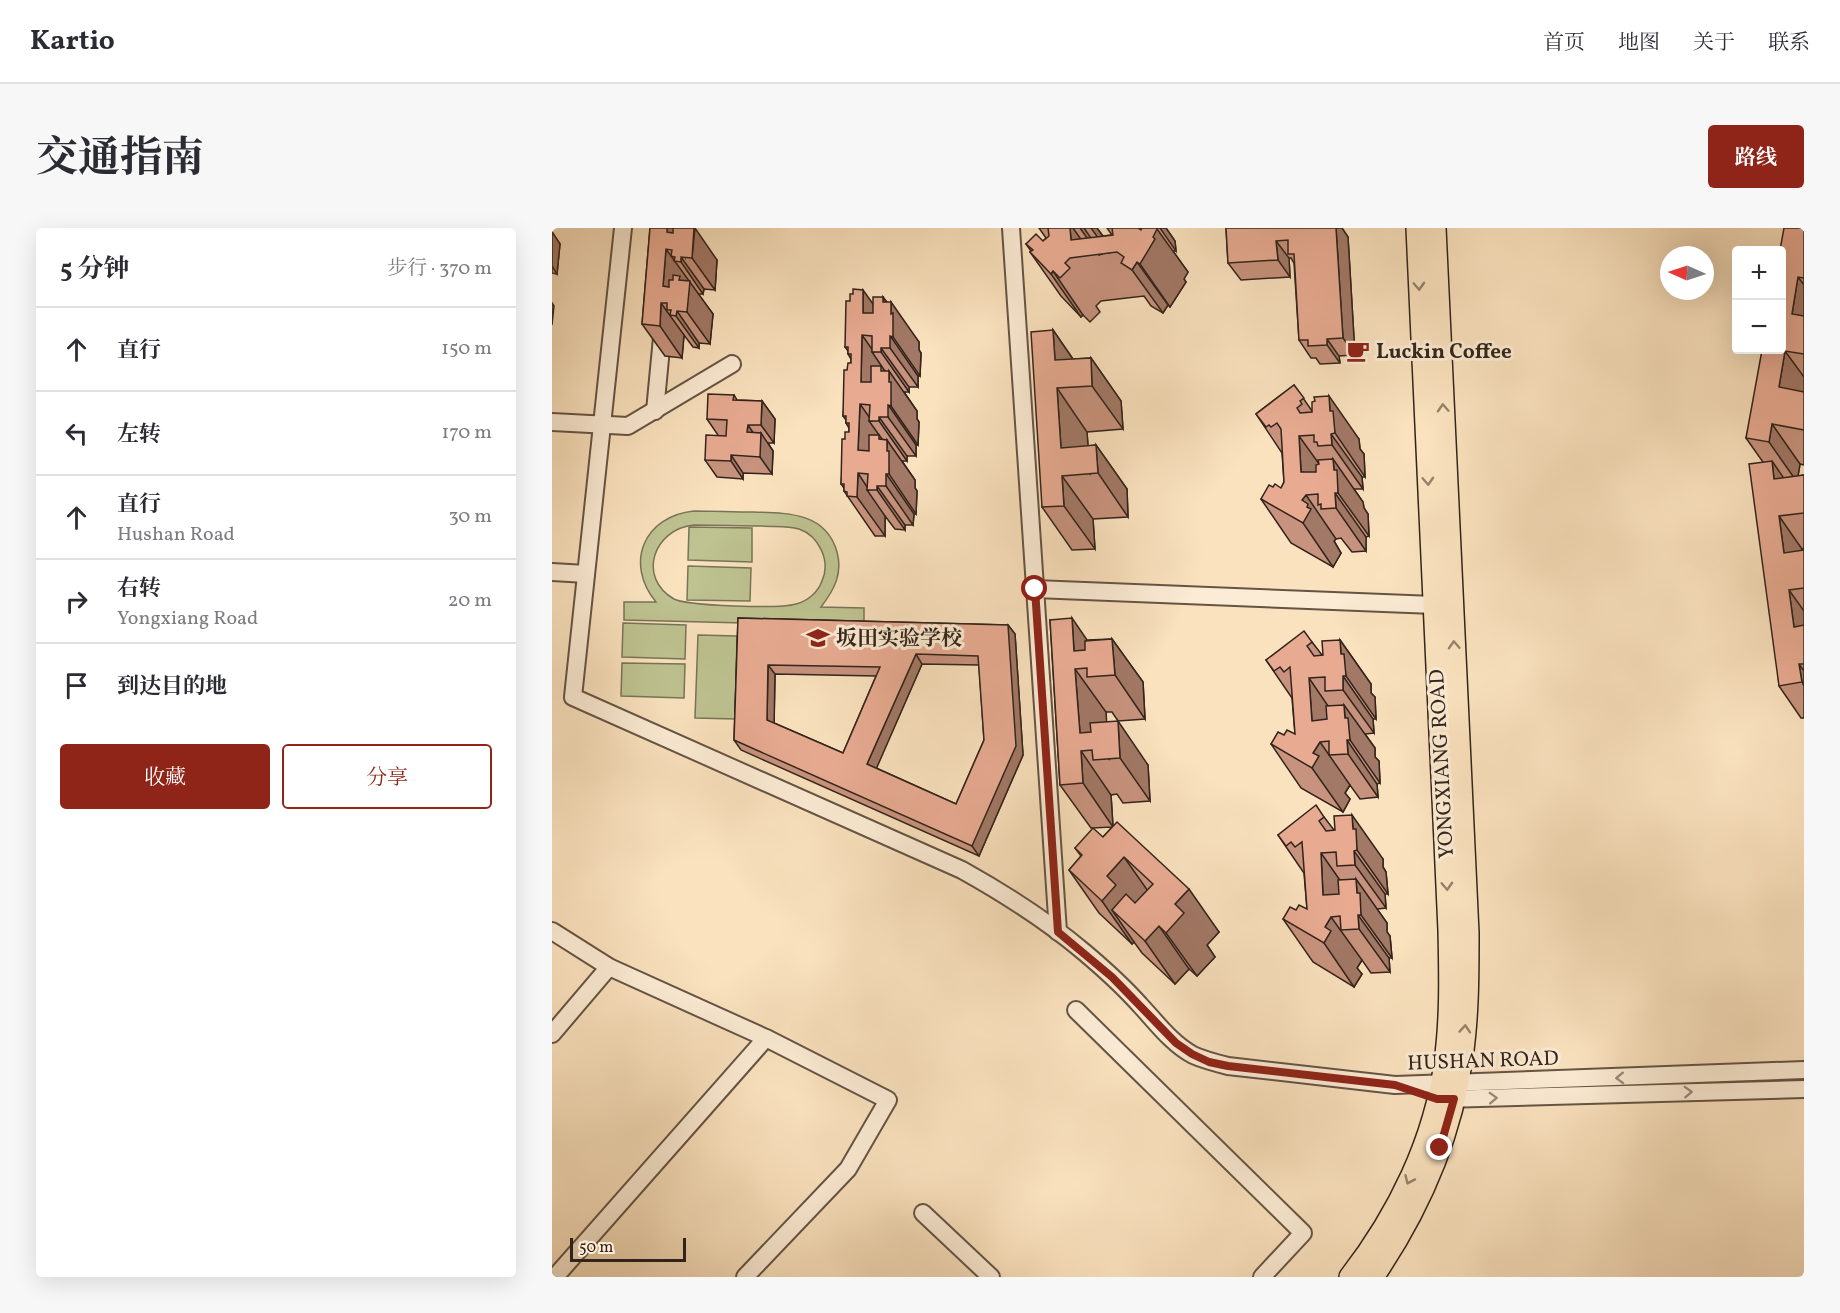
<!DOCTYPE html>
<html lang="zh">
<head>
<meta charset="utf-8">
<style>
	:root { --surface:#fff; --page:#f7f7f7; --text:#2b2b33; --muted:#7c7c81; --line:#e1e1e2; --accent:#8f2418 }
	body { margin:0; font-family:Vollkorn,"Noto Serif SC",serif; background:var(--page); color:var(--text) }
	.controls { position:absolute; right:18px; top:18px; display:grid; overflow:hidden; border-radius:6px; box-shadow:0 6px 24px #0002 }
	.controls button { width:54px; height:54px; display:grid; place-items:center; padding:0; border:0; border-bottom:2px solid var(--line); background:var(--surface); color:var(--text); font:30px sans-serif }
	.compass { position:absolute; left:1108px; top:18px; width:54px; height:54px; border-radius:50%; background:var(--surface); box-shadow:0 6px 24px #0002; rotate:273deg }
	.scale { position:absolute; left:18px; bottom:15px; width:116px; box-sizing:border-box; padding-left:6px; border:3px solid #33241b; border-top:0; font-size:16px; line-height:21px; white-space:nowrap; color:#33241b; -webkit-text-stroke:4px #fcecd5; paint-order:stroke }
	.stop { position:absolute; width:18px; height:18px; margin:-14px; border:4px solid #8f2418; border-radius:50%; background:#fff }
	.stop.end { background:#8f2418; border-color:#fff; box-shadow:0 2px 6px #0008 }
	.list { margin:0; padding:0; list-style:none }
	h2 { display:flex; justify-content:space-between; align-items:center; height:78px; margin:0; padding:0 24px; font-size:26px }
	h2 small { font-size:20px; font-weight:400; color:var(--muted) }
	.list li { display:grid; grid-template-columns:39px 1fr auto; gap:18px; align-items:center; box-sizing:border-box; height:84px; padding:0 24px; border-top:2px solid var(--line) }
	.list b { display:block; font-size:22px; white-space:nowrap }
	.list p { margin:0; font-size:20px; white-space:nowrap; color:var(--muted) }
	.list em { font-size:20px; font-style:normal; color:var(--muted) }
	.actions { display:flex; gap:12px; padding:18px 24px }
	.actions a { flex:1; padding:14px 0; border:2px solid var(--accent); border-radius:6px; text-align:center; font-size:21px; color:var(--accent) }
	.actions .main { background:var(--accent); color:#fff }
	.icon { flex:none; width:33px; height:33px; fill:none; stroke:currentColor; stroke-width:2; stroke-linecap:round; stroke-linejoin:round }
	.map { position:relative; flex:none; width:1252px; height:1049px; overflow:hidden; border-radius:6px }
	header { display:flex; align-items:center; gap:36px; box-sizing:border-box; height:84px; padding:0 30px; background:var(--surface); border-bottom:2px solid var(--line) }
	header strong { font-size:28px }
	nav { display:flex; gap:33px; margin-inline-start:auto; font-size:21px }
	.intro { display:flex; align-items:center; justify-content:space-between; box-sizing:border-box; height:144px; padding:0 36px }
	h1 { margin:0; font-size:42px }
	.button { padding:15px 27px; border-radius:6px; background:var(--accent); color:#fff; font-size:21px; font-weight:700 }
	main { display:flex; gap:36px; padding:0 36px }
	aside { flex:1; background:var(--surface); border-radius:6px; box-shadow:0 6px 24px #0002 }
	.map>svg:first-child { display:block }
	.green { fill:#bec391; stroke:#787456; stroke-width:1.5; fill-rule:evenodd }
	.lines { fill:none; stroke-linecap:round; stroke-linejoin:round }
	.minor-casing { stroke:#655444; stroke-width:20 }
	.major-casing { stroke:#33241b; stroke-width:24 }
	.minor { stroke:#fcecd5; stroke-width:16 }
	.major { stroke:#fae2be; stroke-width:21 }
	.wall { fill:#c8937e; stroke:#33241b; stroke-width:1.5; fill-rule:evenodd }
	.shaded-wall { fill:#a27866; stroke:#33241b; stroke-width:1.5 }
	.building { fill:#e8ab92; stroke:#33241b; stroke-width:1.5; fill-rule:evenodd }
	.oneway { stroke:#96836c }
	.oneway2 { stroke:#988878 }
	.route { stroke:#8f2418; stroke-width:8 }
	.labels { text-anchor:middle; stroke-width:6; stroke-linejoin:round; paint-order:stroke }
	.poi-label { font-size:21px; font-weight:bold; fill:#33241b; stroke:#fcecd5; text-anchor:start }
	.street-label { font-size:21px; fill:#33241b; stroke:#fcecd5 }
</style>
</head>
<body>
<header>
<strong>Kartio</strong>
<nav><a>首页</a><a>地图</a><a>关于</a><a>联系</a></nav>
</header>
<div class="intro"><h1>交通指南</h1><a class="button">路线</a></div>
<main>
<aside>
<h2>5 分钟<small>步行 · 370 m</small></h2>
<ul class="list">
<li><svg class="icon" aria-label="ahead" viewBox="0 0 24 24"><path d="M12 20V5M6 11l6-6 6 6"/></svg><div><b>直行</b></div><em>150 m</em></li>
<li><svg class="icon" aria-label="left" viewBox="0 0 24 24"><path d="M17 20v-9H6M10 6l-5 5 5 5"/></svg><div><b>左转</b></div><em>170 m</em></li>
<li><svg class="icon" aria-label="ahead" viewBox="0 0 24 24"><path d="M12 20V5M6 11l6-6 6 6"/></svg><div><b>直行</b><p>Hushan Road</p></div><em>30 m</em></li>
<li><svg class="icon" aria-label="right" viewBox="0 0 24 24"><path d="M7 20v-9h11M14 6l5 5-5 5"/></svg><div><b>右转</b><p>Yongxiang Road</p></div><em>20 m</em></li>
<li><svg class="icon" aria-label="arrive" viewBox="0 0 24 24"><path d="M6 21V4h12l-3 4 3 4H6"/></svg><div><b>到达目的地</b></div></li>
</ul>
<div class="actions"><a class="main">收藏</a><a>分享</a></div>
</aside>
<div class="map">
<svg width="1252" height="1049" viewBox="0 0 1252 1049">
	<rect width="100%" height="100%" fill="#fae2be"/>
	<filter id="stains"><feTurbulence type="fractalNoise" baseFrequency=".00333" numOctaves="4"/><feColorMatrix values="0 0 0 0 .2 0 0 0 0 .09 0 0 0 0 .02 0 0 0 .5 -.17"/></filter>
	<radialGradient id="worn" r=".72"><stop offset=".6" stop-color="#630" stop-opacity="0"/><stop offset="1" stop-color="#630" stop-opacity=".3"/></radialGradient>
	<g class="green">
		<path d="M142,283C162,283 181,284 201,284C235,285 274,284 285,324C291,346 282,362 269,379L312,380V398L72,392V374H104C72,335 92,288 142,283ZM142,297C165,297 188,298 210,298C222,299 235,298 247,301C267,308 279,333 270,353C266,364 256,373 244,376C228,381 136,378 122,371C85,350 101,301 142,297Z"/>
		<path d="M137,299L200,300V334L136,332Z"/>
		<path d="M136,338L199,340L198,373L135,372Z"/>
		<path d="M71,395L134,397L133,431L70,429Z"/>
		<path d="M146,407L185,408L183,491L143,490Z"/>
		<path d="M70,435L133,436L132,470L69,468Z"/>
	</g>
	<g class="lines">
		<g class="minor-casing">
			<g id="minor">
				<path d="M71,0L21,469L410,642C453,666 494,692 532,724C551,740 571,758 588,777C604,794 620,816 641,827C652,832 664,835 676,838L843,857L1252,842"/>
				<path d="M459,0L506,704"/>
				<path d="M103,183L111,99"/>
				<path d="M0,194L76,198L180,136"/>
				<path d="M0,344L34,346"/>
				<path d="M483,361L882,377"/>
				<path d="M0,703L57,739L214,810L336,872L296,941L193,1049"/>
				<path d="M524,782L751,1005L710,1049"/>
				<path d="M0,806L57,739"/>
				<path d="M892,871L1252,861"/>
				<path d="M371,985L439,1049"/>
				<path d="M3,1049L214,810"/>
			</g>
		</g>
		<g class="major-casing">
			<g id="major">
				<path d="M798,1049C846,987 883,912 893,834C899,791 898,746 897,702L865,0"/>
				<path d="M821,1049C866,983 899,909 910,829C916,788 916,746 916,705L883,0"/>
			</g>
		</g>
		<use href="#minor" class="minor"/>
		<use href="#major" class="major"/>
	</g>
	<g class="wall">
		<path d="M98,0L165,32L163,62L152,61L151,66H146L161,86L158,116L147,115V120L141,119L132,107L130,130L113,128L90,96Z"/>
		<path d="M487,0H545L551,8L560,7L555,0H614L623,13L624,23H621L636,44L632,51L634,54L618,79L616,77L611,85L599,78L592,68L549,73L544,78L548,84L538,94L531,87L529,89L509,68L478,24L479,23L474,16L491,13L494,10Z"/>
		<path d="M674,0H790L796,9L803,127L787,128L788,135L768,136L764,130H759L747,112L742,35L739,30H737L738,49L689,52L676,35Z"/>
		<path d="M1252,0V237L1248,236L1246,248L1252,247V320L1250,321V322H1252V490H1249L1227,458L1211,234L1194,210Z"/>
		<path d="M0,4L8,16L5,46L0,45Z"/>
		<path d="M331,69L367,114V122L369,125L368,148H366V159H357V164H352L365,183V191L367,194L366,217H364V228H355V233H350L363,252V260L365,263L364,286H362L361,297H353V302L343,301L333,288V308H323L292,263V260L289,256L293,211L297,204V200L294,195V192L291,188L295,142L299,135V131L296,126V123L293,119L321,76Z"/>
		<path d="M501,102L521,131L539,130L569,173L571,201L535,204L536,218L544,217L575,261L576,289L541,291L543,321L520,322L490,279Z"/>
		<path d="M742,157L760,183L807,211L808,221L812,226L813,249H810L811,261H802L811,274L812,280L816,286L817,308L814,309V323L800,324L789,310L784,311L782,313L789,325L781,339L739,315L709,271L721,259L729,260L732,254L730,225L704,186Z"/>
		<path d="M182,167L185,172L210,173L223,191L222,215H216L221,223L220,246L191,245V251L165,249L153,232L166,207L155,191Z"/>
		<path d="M186,390L456,397L463,406L471,527L427,628L189,522L182,512ZM370,436L427,437L432,512L404,576L324,540ZM223,446L324,448L291,525L222,495Z"/>
		<path d="M498,392L535,412L560,411L591,454L593,491L566,493L560,484H554V494L596,537L598,573L571,575L565,566L559,567L561,598L667,704L655,717L663,729L645,748L637,741L623,756L590,725L582,714L580,716L547,685L517,642L529,628L523,620L551,609L560,599L539,600L508,557Z"/>
		<path d="M788,412L819,456V465L823,469L824,491H821L822,505L813,506L823,520V529L827,533L828,555L825,556L826,569L808,571L798,557L793,565L798,571L791,584L749,560L719,516L732,507L743,506L740,470L714,432L760,414L770,427H771Z"/>
		<path d="M772,589L782,602L831,631V639L834,644L836,666H833L834,680L825,681L835,695V704L838,708L840,730H837L838,744L819,745L810,732L805,740L810,746L802,759L761,734L731,691L744,682L755,681L752,645L726,607Z"/>
	</g>
	<g class="shaded-wall">
		<path d="M115,0H130L133,29L115,4Z"/>
		<path d="M143,0L165,32L163,62L140,30Z"/>
		<path d="M518,0H521L540,27L519,12Z"/>
		<path d="M528,0H532L550,26L547,27Z"/>
		<path d="M539,0H545L559,20L557,25Z"/>
		<path d="M583,0L605,1L636,44L632,51L634,54L618,79L588,36Z"/>
		<path d="M608,0H614L623,13L624,23Z"/>
		<path d="M784,0H790L796,9L803,127L791,110Z"/>
		<path d="M0,4L8,16L5,46L0,38Z"/>
		<path d="M724,13L737,30L738,49L726,32Z"/>
		<path d="M114,21L161,86L158,116L135,84L111,58Z"/>
		<path d="M129,29L152,61L151,66L129,34Z"/>
		<path d="M585,34L616,77L611,85L580,42Z"/>
		<path d="M501,43L531,87L529,89L499,46Z"/>
		<path d="M1246,49L1252,57V103L1240,86Z"/>
		<path d="M311,62L339,101V109L366,148V159L338,120L311,85Z"/>
		<path d="M331,69L339,81V74L367,114V122L369,125L368,148L341,109L331,74Z"/>
		<path d="M0,75L2,78L0,97Z"/>
		<path d="M109,75L132,107L130,130L108,98Z"/>
		<path d="M125,83L147,115V120L124,88Z"/>
		<path d="M501,102L531,146L503,132Z"/>
		<path d="M310,107L322,124H320L337,149V143L365,183V191L367,194L366,217L339,178L337,155V178L364,217V228L336,189L309,154Z"/>
		<path d="M775,111L787,128L788,135L775,117Z"/>
		<path d="M329,120L357,159V164L329,124Z"/>
		<path d="M1233,123L1252,149V195L1227,159Z"/>
		<path d="M539,130L569,173L571,201L540,158Z"/>
		<path d="M505,160L535,204L538,246L509,220Z"/>
		<path d="M777,168L807,211L808,221L812,226L813,249L783,205L778,183Z"/>
		<path d="M210,173L223,191L222,215L209,197Z"/>
		<path d="M308,176L320,193H317L335,218V212L363,252V260L365,263L364,286L337,246L335,224V247L362,286L361,297L334,258L306,222Z"/>
		<path d="M327,189L355,228V233L327,193Z"/>
		<path d="M1220,196L1248,236L1245,254L1217,214Z"/>
		<path d="M196,197L208,215L209,205L221,223L220,246L208,229L195,204Z"/>
		<path d="M779,206L810,249L811,261L780,217Z"/>
		<path d="M747,208L778,251L749,244Z"/>
		<path d="M544,217L575,261L576,289L546,245Z"/>
		<path d="M179,227L191,245V251L179,233Z"/>
		<path d="M781,231L811,274L812,280L816,286L817,308L786,265L782,242Z"/>
		<path d="M1220,233L1242,265L1222,251Z"/>
		<path d="M306,245L317,262H315L333,288V308L305,269Z"/>
		<path d="M510,248L541,291L543,321L512,278Z"/>
		<path d="M325,258L353,297V302L325,262Z"/>
		<path d="M783,265L814,309V323L784,280Z"/>
		<path d="M754,267L784,311L782,313L789,325L781,339L751,295L750,272Z"/>
		<path d="M1227,288L1250,321L1252,337L1232,325Z"/>
		<path d="M1237,362L1252,383V413L1242,399Z"/>
		<path d="M520,390L550,434L522,423Z"/>
		<path d="M456,397L463,406L471,527L427,628L420,618Z"/>
		<path d="M560,411L591,454L593,491L563,447Z"/>
		<path d="M788,412L819,456V465L823,469L824,491L794,448L789,426Z"/>
		<path d="M364,426L370,436L322,546L315,536Z"/>
		<path d="M1247,436L1252,443V458L1250,454Z"/>
		<path d="M216,437L223,446L222,501L215,492Z"/>
		<path d="M523,441L554,484L557,531L528,505Z"/>
		<path d="M791,448L821,491L822,505L791,462Z"/>
		<path d="M757,450L787,494L777,513L760,493Z"/>
		<path d="M792,477L823,520V529L827,533L828,555L798,512L793,490Z"/>
		<path d="M566,493L596,537L598,573L568,530Z"/>
		<path d="M795,512L825,556L826,569L796,526Z"/>
		<path d="M768,514L798,557L793,565L798,571L791,584L760,540L761,525Z"/>
		<path d="M529,523L559,567L561,599L531,555Z"/>
		<path d="M800,587L831,631V639L834,644L836,666L805,622L801,601Z"/>
		<path d="M802,623L833,666L834,680L803,637Z"/>
		<path d="M769,625L799,668L788,688L771,667Z"/>
		<path d="M572,629L603,673L560,682L582,714L580,716L550,673L555,648Z"/>
		<path d="M804,651L835,695V704L838,708L840,730L809,687L805,665Z"/>
		<path d="M637,661L667,704L655,717L663,729L645,748L614,705L623,676Z"/>
		<path d="M806,687L837,730L838,744L807,701Z"/>
		<path d="M779,689L810,732L805,740L810,746L802,759L772,715L773,699Z"/>
		<path d="M607,698L637,741L623,756L593,713Z"/>
	</g>
	<g class="building">
		<path d="M98,0H115V4L121,5V0H142L140,30L129,29V34L122,33L123,29L119,28L120,22L114,21L111,58L117,59V52H121V47L128,48L127,52L138,53L135,84L125,83L124,88L118,87L119,82H115V75H109L108,98L90,96Z"/>
		<path d="M496,0H518L519,12L561,7L560,0H586L589,2L590,0H604L605,1L601,9L603,11L588,36L585,34L580,42L569,35L572,29L565,24L518,30L513,35L518,40L508,50L501,43L499,46L478,24L481,22L474,16L484,6L491,13L497,8Z"/>
		<path d="M674,0H784L791,110L775,111V117L756,118V112H747L742,26H736V12L724,13L726,32L676,35Z"/>
		<path d="M1232,0H1252V50L1246,49L1240,86L1252,88V126L1233,123L1227,159L1252,164V202L1220,196L1217,214L1194,210L1210,122H1230V22H1228Z"/>
		<path d="M301,61L311,62V85H321V69H331V74H339V86L341,85V109L338,108V120H329V124H320V108L310,107L309,154H319V138H329V143H337V154H339V178L336,177V189H327V193H317L318,177L308,176L306,222L317,223V207H327V211L335,212V223H337V246H334V258H325V262H315L316,246L306,245L305,269L295,268V264L292,263V256H289L290,211H293V204H297V195H294V188H291L292,142H295L296,135H299V126H296V119H293L294,73H298V66H301Z"/>
		<path d="M501,102L503,132L539,130L540,158L505,160L509,220L544,217L546,245L510,248L512,278L490,279L479,104Z"/>
		<path d="M742,157L752,170L748,173L750,176L745,180L748,185L760,184V174L763,173L762,169L777,168L778,183H781L783,205L779,206L780,217L766,218L765,214H762V207L747,208L749,244H764V237L767,236L766,232L781,231L782,242H785L786,265H783L784,280L769,281V276L766,277V266L754,267L750,272L756,276L755,279L759,281L751,295L709,271L717,257L721,259L723,256L729,260L732,254L729,201L725,195L719,199L717,197L714,199L704,186Z"/>
		<path d="M156,166L182,167L181,172L210,173L209,197H196L195,204L209,205L208,229L179,227V233L153,232L154,207L174,208L175,192L155,191Z"/>
		<path d="M1220,233L1222,251L1252,247V285L1227,288L1232,325L1252,322V360L1237,362L1242,399L1252,397V436H1247L1250,454L1227,458L1197,236Z"/>
		<path d="M186,390L456,397L464,518L420,618L182,512ZM364,426L426,428L432,512L404,576L315,536ZM216,437L328,439L291,525L215,492Z"/>
		<path d="M520,390L522,423L533,422V413L560,411L563,447L535,449V440L523,441L528,505L539,504L538,495L566,493L568,530L541,532L540,522L529,523L531,555L508,557L498,392Z"/>
		<path d="M752,403L760,414L755,418L762,428L771,427L770,413L788,412L789,426H792L794,448H791V462L773,463V449L757,450L760,493L775,491L774,478L792,477L793,490H796L798,512H795L796,526L777,527V513L768,514L761,525L767,528L760,540L719,516L726,504L732,507L735,502L743,506L738,439L732,444L728,439L722,443L714,432Z"/>
		<path d="M764,577L772,589L767,593L774,603L783,602L782,588L800,587L801,601H804L805,622L802,623L803,637L785,638L784,624L769,625L771,667L787,666L786,652L804,651L805,665H808L809,687H806L807,701L789,702L788,688L779,689L773,699L779,703L772,715L731,691L738,679L744,682L747,677L755,681L750,614L743,619L739,614L734,618L726,607Z"/>
		<path d="M565,594L637,661L623,676L632,685L614,705L607,698L593,713L560,682L574,666L583,675L601,656L572,629L555,648L564,657L550,673L517,642L530,627L523,620L541,600L551,609Z"/>
	</g>
	<defs><path id="oneway-chevron" d="M-2-3.5L2.5 0L-2 3.5" fill="none" stroke-width="1.6" stroke-linecap="round" stroke-linejoin="round" transform="scale(1.5)"/></defs>
	<g class="oneway">
		<use href="#oneway-chevron" transform="translate(867 58) rotate(87)"/>
		<use href="#oneway-chevron" transform="translate(891 180) rotate(-93)"/>
		<use href="#oneway-chevron" transform="translate(876 253) rotate(87)"/>
		<use href="#oneway-chevron" transform="translate(902 417) rotate(-93)"/>
		<use href="#oneway-chevron" transform="translate(895 658) rotate(87)"/>
		<use href="#oneway-chevron" transform="translate(913 801) rotate(-86)"/>
		<use href="#oneway-chevron" transform="translate(857 952) rotate(114)"/>
	</g>
	<g class="oneway2">
		<use href="#oneway-chevron" transform="translate(1068 850) rotate(178)"/>
		<use href="#oneway-chevron" transform="translate(1136 864) rotate(-2)"/>
		<use href="#oneway-chevron" transform="translate(941 870) rotate(-2)"/>
	</g>
	<g class="lines">
		<path class="route" d="M483,361L506,704L560,749L624,815L640,826L657,834L676,838L843,857L885,871H902L888,920"/>
	</g>
	<defs>
		<g id="cafe-bare" transform="scale(1.8)"><path d="M-5.5-4.5H6V0H3Q3 3.5 0 3.5H-2.5Q-5.5 3.5-5.5 0ZM3-3.2v2h1.7v-2ZM-6 4.5H4V6H-6Z" fill="#8f2418" stroke="#fcecd5" stroke-width="2.5" paint-order="stroke"/></g>
		<g id="school-bare" transform="scale(1.8)"><path d="M0-5L7-2L0 1L-7-2ZM-4 1L0 2.5L4 1V4Q0 6-4 4Z" fill="#8f2418" stroke="#fcecd5" stroke-width="2.5" paint-order="stroke"/></g>
	</defs>
	<g fill-rule="evenodd">
		<use href="#cafe-bare" x="806" y="123"/>
		<use href="#school-bare" x="266" y="410"/>
	</g>
	<g class="labels">
		<g class="poi-label">
			<text x="824" y="130">Luckin Coffee</text>
			<text x="284" y="417">坂田实验学校</text>
		</g>
		<g class="street-label">
			<text transform="translate(889 536) rotate(-93)" y="7">YONGXIANG ROAD</text>
			<text transform="translate(931 832) rotate(-2)" y="7">HUSHAN ROAD</text>
		</g>
	</g>
	<rect width="100%" height="100%" filter="url(#stains)"/>
	<rect width="100%" height="100%" fill="url(#worn)"/>
</svg>
<div class="controls">
<button>+</button>
<button>−</button>
</div>
<svg class="compass" viewBox="-18 -18 36 36"><path d="M0-13l5 13h-10z" fill="#e53935"/><path d="M0 13l5-13h-10z" fill="#7c7c81"/></svg>
<div class="scale">50 m</div>
<div class="stop" style="left:483px;top:361px"></div>
<div class="stop end" style="left:888px;top:920px"></div>
</div>
</main>
</body>
</html>
